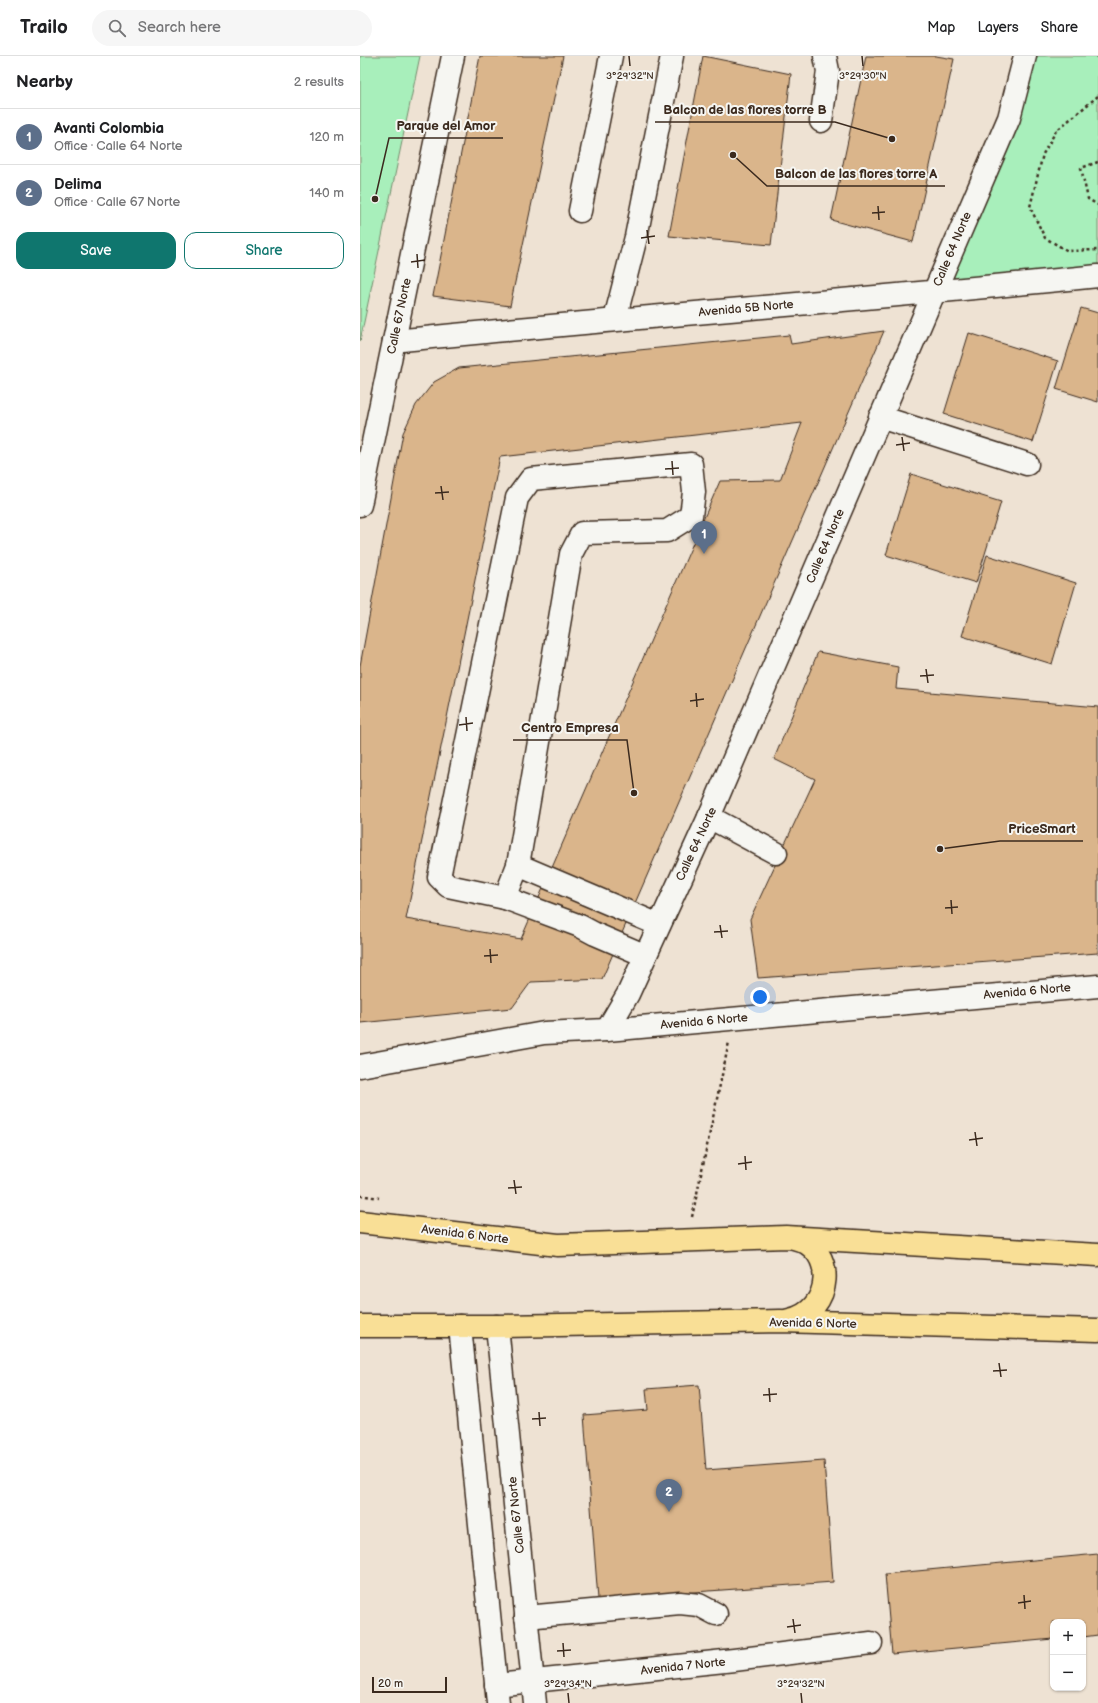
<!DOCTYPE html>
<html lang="en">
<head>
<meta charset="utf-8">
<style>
	:root { --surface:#fff; --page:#f6f6f6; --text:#202124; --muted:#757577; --line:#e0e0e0; --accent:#0f766e }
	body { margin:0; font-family:"Balsamiq Sans",sans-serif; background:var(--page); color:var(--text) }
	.controls { position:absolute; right:12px; bottom:12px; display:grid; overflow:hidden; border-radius:8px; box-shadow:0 1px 3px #0004 }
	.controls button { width:36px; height:36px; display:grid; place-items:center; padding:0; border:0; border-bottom:1px solid var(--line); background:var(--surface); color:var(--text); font:20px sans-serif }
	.scale { position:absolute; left:12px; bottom:10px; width:75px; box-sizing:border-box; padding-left:4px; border:2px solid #3b2a1e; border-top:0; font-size:11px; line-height:14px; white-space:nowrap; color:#3b2a1e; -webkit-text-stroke:3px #f6f6f2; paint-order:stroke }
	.you { position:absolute; left:400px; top:941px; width:14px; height:14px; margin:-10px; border:3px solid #fff; border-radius:50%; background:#1a73e8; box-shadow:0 0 0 6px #1a73e833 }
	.badge { display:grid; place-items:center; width:26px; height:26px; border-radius:50%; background:var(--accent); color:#fff; font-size:13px; font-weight:700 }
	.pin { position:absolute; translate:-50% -33px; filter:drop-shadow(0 1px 2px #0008) }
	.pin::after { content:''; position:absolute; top:21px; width:14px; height:12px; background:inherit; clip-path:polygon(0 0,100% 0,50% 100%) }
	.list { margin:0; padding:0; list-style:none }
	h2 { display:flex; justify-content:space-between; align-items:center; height:52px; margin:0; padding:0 16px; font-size:17px }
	h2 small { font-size:13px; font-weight:400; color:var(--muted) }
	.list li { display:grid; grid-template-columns:26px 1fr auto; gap:12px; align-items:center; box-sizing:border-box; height:56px; padding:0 16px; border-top:1px solid var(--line) }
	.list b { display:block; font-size:15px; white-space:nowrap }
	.list p { margin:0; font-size:13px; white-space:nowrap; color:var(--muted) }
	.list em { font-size:13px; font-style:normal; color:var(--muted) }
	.actions { display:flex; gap:8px; padding:12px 16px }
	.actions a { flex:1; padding:9px 0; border:1px solid var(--accent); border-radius:12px; text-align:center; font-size:14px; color:var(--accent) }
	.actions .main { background:var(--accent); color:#fff }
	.icon { flex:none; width:22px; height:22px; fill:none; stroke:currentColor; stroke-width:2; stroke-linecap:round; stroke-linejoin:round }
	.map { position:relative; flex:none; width:738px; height:1647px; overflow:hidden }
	header { display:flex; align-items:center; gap:24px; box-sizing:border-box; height:56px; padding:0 20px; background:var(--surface); border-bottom:1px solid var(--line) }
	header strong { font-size:19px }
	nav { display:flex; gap:22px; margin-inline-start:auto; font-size:14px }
	.search { width:280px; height:36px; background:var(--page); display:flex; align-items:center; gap:10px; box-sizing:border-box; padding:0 14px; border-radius:22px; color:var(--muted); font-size:15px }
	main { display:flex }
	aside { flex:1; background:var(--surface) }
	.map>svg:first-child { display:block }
	.green { fill:#a8efbb; stroke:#728c6c }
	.building { fill:#dab58b; stroke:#3b2a1e; fill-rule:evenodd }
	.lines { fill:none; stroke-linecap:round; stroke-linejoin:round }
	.minor-casing { stroke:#3b2a1e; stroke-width:25 }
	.major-casing { stroke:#3b2a1e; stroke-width:25 }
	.path { stroke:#3b2a1e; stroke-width:2.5; stroke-dasharray:3 3; stroke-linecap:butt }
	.minor { stroke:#f6f6f2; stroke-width:22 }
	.major { stroke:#f9df96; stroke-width:22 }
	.ticks { fill:none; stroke:#3b2a1e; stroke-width:1.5 }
	.labels { text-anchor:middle; stroke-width:4; stroke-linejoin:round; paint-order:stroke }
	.street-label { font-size:12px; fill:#3b2a1e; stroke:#f6f6f2 }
	.ticks-label { font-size:10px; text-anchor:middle; fill:#3b2a1e; stroke:#f6f6f2; stroke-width:4; stroke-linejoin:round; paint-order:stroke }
	.leader { fill:none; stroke:#3b2a1e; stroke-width:1.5 }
	.callout-dot { fill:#3b2a1e; stroke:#f6f6f2; stroke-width:1.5 }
	.callout-label { font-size:13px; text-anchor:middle; font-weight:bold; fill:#3b2a1e; stroke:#f6f6f2; stroke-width:4; stroke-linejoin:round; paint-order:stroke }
</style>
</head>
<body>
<header>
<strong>Trailo</strong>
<div class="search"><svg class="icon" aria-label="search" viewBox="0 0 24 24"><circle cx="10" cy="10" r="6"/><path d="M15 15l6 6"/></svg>Search here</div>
<nav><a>Map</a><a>Layers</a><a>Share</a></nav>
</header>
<main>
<aside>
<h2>Nearby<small>2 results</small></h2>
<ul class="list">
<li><span class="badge" style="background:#5c6f8a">1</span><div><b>Avanti Colombia</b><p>Office · Calle 64 Norte</p></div><em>120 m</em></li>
<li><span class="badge" style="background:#5c6f8a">2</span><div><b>Delima</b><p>Office · Calle 67 Norte</p></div><em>140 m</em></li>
</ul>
<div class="actions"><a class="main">Save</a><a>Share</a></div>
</aside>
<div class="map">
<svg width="738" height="1647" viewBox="0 0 738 1647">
	<rect width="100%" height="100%" fill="#eee2d3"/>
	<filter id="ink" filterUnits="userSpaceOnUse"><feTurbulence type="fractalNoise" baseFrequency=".025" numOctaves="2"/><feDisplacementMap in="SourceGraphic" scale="8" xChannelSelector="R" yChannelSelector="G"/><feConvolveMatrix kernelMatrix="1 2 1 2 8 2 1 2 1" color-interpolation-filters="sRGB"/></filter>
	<g filter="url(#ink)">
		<g class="green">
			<path d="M0,0H60L0,285Z"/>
			<path d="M665,0H738V220L574,236Z"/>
		</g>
		<g class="building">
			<path d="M120,0H203L150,250L73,240Z"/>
			<path d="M343,0L431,18L411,189L309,180Z"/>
			<path d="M506,0H576L594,3L553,186L471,164Z"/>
			<path d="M721,252L738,257V346L696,333Z"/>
			<path d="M524,275L242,923L171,926L152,952L0,967V610L43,377L56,349L74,326L99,312L429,279L431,288ZM442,367L420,424L360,425L161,883L46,863L140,401Z"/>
			<path d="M609,277L698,305L673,386L584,358Z"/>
			<path d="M551,418L641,446L616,527L526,499Z"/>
			<path d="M627,499L716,527L692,608L602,580Z"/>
			<path d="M458,596L538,611L536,633L738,651V897L398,922L390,863L455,723L414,703Z"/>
			<path d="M339,1329L346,1414L464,1405L473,1526L238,1543L224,1359L288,1354L286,1333Z"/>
			<path d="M738,1498V1579L723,1581V1566H693V1583L532,1598L525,1518Z"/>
		</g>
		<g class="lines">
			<g class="minor-casing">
				<g id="minor">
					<path d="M461,65L468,15L465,0"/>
					<path d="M220,155L251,0"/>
					<path d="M255,263L276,181L312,0"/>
					<path d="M34,285C269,261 504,244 738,220"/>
					<path d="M520,361L667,408"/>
					<path d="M331,408L334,436L331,460L307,475L222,477L211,498L158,809L145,842L88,830L79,821L157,442L171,423Z"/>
					<path d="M0,449L93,0"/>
					<path d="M349,761L416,797"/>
					<path d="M158,809L299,869"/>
					<path d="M145,842L220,870L235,878L284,899"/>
					<path d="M247,974L268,938L349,761L649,62L665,0"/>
					<path d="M0,1010L184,977L247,974L738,930"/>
					<path d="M100,1270L138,1647"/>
					<path d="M137,1270L175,1647"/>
					<path d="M166,1561L320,1547L339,1549L356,1558"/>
					<path d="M136,1629L374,1604L511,1587"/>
				</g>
			</g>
			<g class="major-casing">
				<g id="major">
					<path d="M0,1166L198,1189L426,1181L738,1199"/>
					<path d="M429,1264C473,1256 478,1192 434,1182"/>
					<path d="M0,1270H137L420,1265L738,1274"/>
				</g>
			</g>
			<g class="path">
				<path d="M738,0V2"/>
				<path d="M738,40L696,75L683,98L670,151L685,182L708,195L738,194"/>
				<path d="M738,106L721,112L728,143L738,149"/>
				<path d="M0,1139L19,1142"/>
				<path d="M332,1161L369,986"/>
			</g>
			<use href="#minor" class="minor"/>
			<use href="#major" class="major"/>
		</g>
	</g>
	<path class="ticks" d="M269,0L270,10M502,0L503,10M518,150L519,164M512,157L525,156M287,174L289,188M281,182L295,180M57,198L58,212M51,206L65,204M542,381L544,395M536,389L550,387M312,405L313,419M305,413L319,412M81,430L83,444M75,437L89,436M566,613L568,627M560,620L574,619M336,637L337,651M330,645L344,643M106,661L107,675M99,669L113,667M591,844L592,858M585,852L598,851M360,869L362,882M354,876L368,875M130,893L131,907M124,900L138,899M615,1076L617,1090M609,1084L623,1082M385,1100L386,1114M378,1108L392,1106M154,1124L156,1138M148,1132L162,1131M639,1307L641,1321M633,1315L647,1314M409,1332L410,1346M403,1339L417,1338M179,1356L180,1370M172,1363L186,1362M664,1539L665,1553M658,1547L671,1545M433,1563L435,1577M427,1571L441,1569M203,1587L204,1601M197,1595L211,1594M208,1637L209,1647M441,1637L442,1647"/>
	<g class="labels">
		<g class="street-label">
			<text transform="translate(592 193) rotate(-67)" y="4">Calle 64 Norte</text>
			<text transform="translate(386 252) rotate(-5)" y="4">Avenida 5B Norte</text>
			<text transform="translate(39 260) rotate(-78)" y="4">Calle 67 Norte</text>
			<text transform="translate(465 490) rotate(-67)" y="4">Calle 64 Norte</text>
			<text transform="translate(336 788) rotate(-65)" y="4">Calle 64 Norte</text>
			<text transform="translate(667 935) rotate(-5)" y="4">Avenida 6 Norte</text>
			<text transform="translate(344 965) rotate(-5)" y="4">Avenida 6 Norte</text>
			<text transform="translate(105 1178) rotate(7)" y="4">Avenida 6 Norte</text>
			<text transform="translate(453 1267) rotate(1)" y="4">Avenida 6 Norte</text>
			<text transform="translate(156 1459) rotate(-96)" y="4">Calle 67 Norte</text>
			<text transform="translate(323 1610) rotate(-6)" y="4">Avenida 7 Norte</text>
		</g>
	</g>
	<g class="ticks-label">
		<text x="270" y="23">3°29'32"N</text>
		<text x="503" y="23">3°29'30"N</text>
		<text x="208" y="1631">3°29'34"N</text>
		<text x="441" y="1631">3°29'32"N</text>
	</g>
	<path class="leader" d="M532 83L475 66H295M15 143L29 82H143M373 99L407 130H585M274 737L267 684H153M580 793L640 785H723"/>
	<g class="callout-dot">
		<circle cx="532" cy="83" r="4"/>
		<circle cx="15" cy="143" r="4"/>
		<circle cx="373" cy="99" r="4"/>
		<circle cx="274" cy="737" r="4"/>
		<circle cx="580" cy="793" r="4"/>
	</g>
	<g class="callout-label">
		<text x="385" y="58">Balcon de las flores torre B</text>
		<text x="86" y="74">Parque del Amor</text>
		<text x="496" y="122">Balcon de las flores torre A</text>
		<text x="210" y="676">Centro Empresa</text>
		<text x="682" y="777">PriceSmart</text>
	</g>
</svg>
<div class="controls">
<button>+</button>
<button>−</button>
</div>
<div class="scale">20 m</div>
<div class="you"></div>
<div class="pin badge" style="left:344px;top:498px;background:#5c6f8a">1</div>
<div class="pin badge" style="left:309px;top:1456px;background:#5c6f8a">2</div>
</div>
</main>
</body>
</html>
